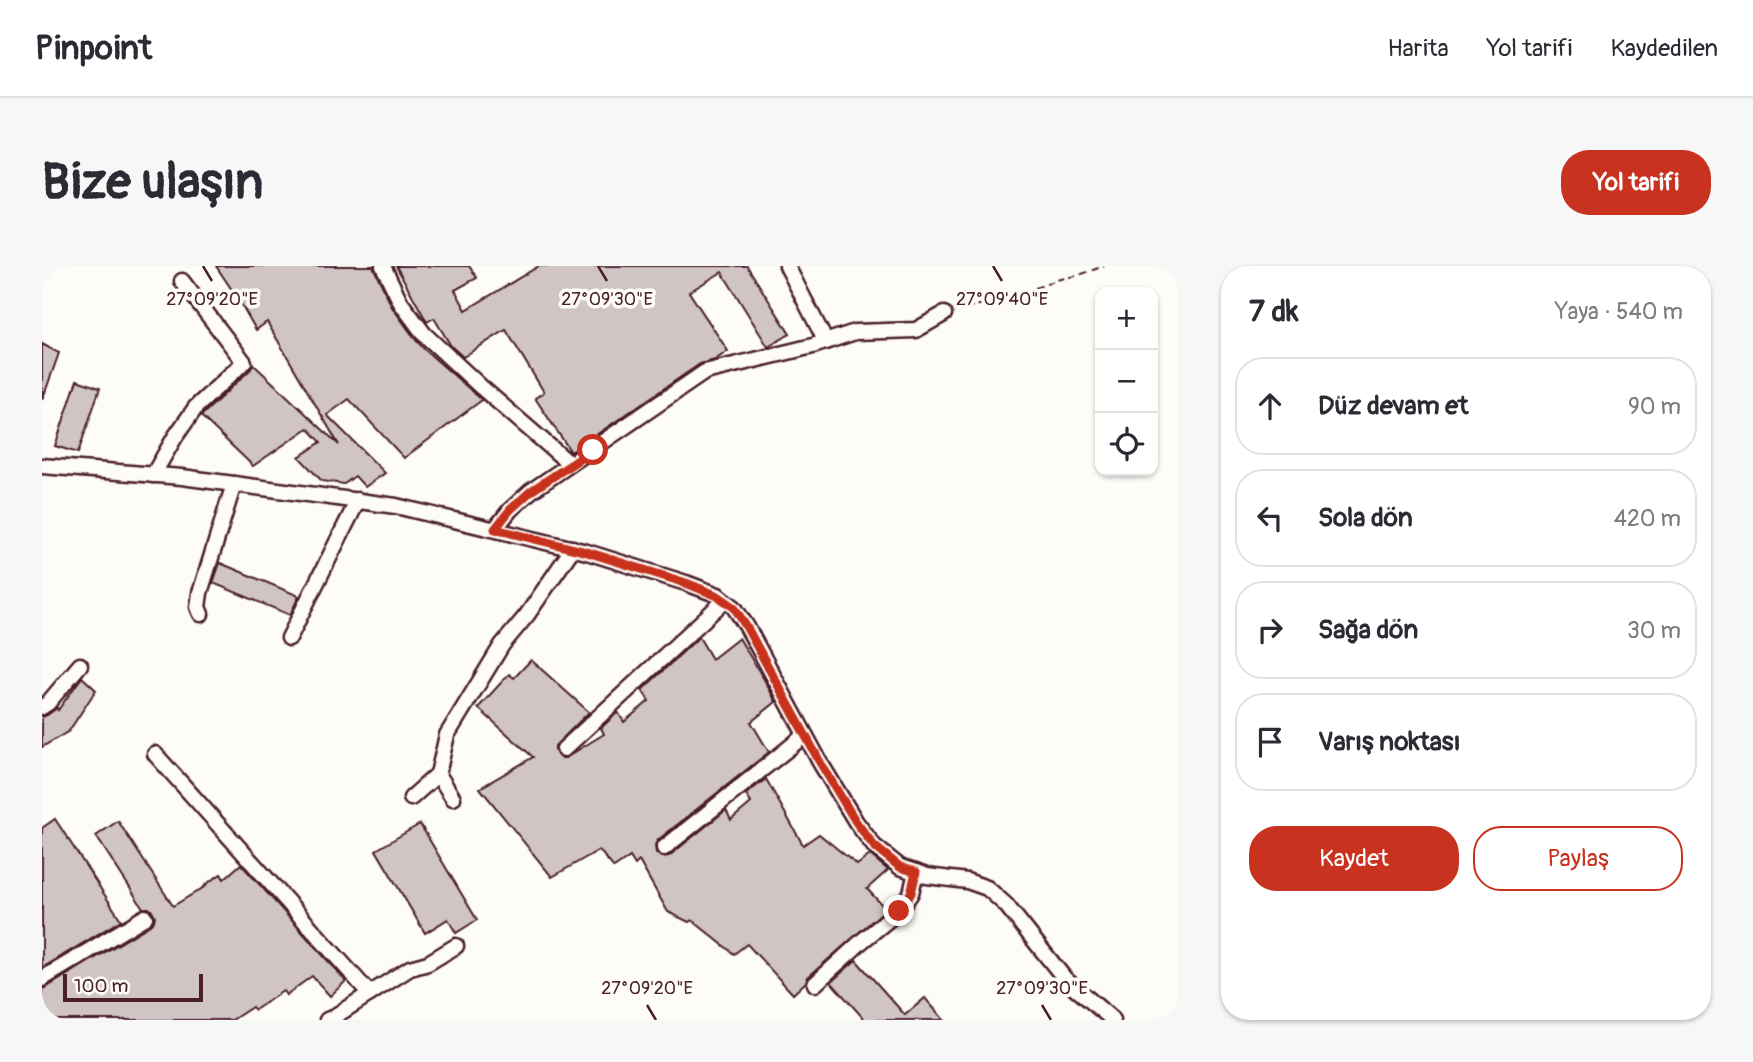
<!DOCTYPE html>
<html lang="tr">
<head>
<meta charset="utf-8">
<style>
	:root { --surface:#fff; --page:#f7f7f7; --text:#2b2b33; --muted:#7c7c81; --line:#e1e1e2; --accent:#c8321e }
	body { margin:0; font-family:Pangolin,sans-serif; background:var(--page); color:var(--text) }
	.controls { position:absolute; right:21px; top:21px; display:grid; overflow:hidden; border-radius:14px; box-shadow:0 2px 5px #0004 }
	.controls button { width:63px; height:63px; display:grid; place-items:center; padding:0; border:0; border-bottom:2px solid var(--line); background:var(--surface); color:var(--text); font:35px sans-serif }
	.scale { position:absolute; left:21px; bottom:18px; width:140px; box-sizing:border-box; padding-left:7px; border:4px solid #4a1f2b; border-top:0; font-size:19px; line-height:24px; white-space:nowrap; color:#4a1f2b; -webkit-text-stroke:5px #fdfcf7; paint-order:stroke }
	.stop { position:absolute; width:21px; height:21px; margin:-16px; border:5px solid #c8321e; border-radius:50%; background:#fff }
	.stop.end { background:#c8321e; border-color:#fff; box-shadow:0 2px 7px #0008 }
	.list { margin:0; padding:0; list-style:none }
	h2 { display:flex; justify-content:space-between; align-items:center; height:91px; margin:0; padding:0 28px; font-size:30px }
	h2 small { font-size:23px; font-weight:400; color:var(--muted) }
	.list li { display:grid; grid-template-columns:46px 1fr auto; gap:21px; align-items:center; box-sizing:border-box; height:98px; margin:0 14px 14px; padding:0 14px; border:2px solid var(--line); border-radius:28px }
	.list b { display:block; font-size:26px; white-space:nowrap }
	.list em { font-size:23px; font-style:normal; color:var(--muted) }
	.actions { display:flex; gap:14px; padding:21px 28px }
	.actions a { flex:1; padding:16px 0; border:2px solid var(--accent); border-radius:28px; text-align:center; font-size:24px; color:var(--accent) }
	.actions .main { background:var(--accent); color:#fff }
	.icon { flex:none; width:38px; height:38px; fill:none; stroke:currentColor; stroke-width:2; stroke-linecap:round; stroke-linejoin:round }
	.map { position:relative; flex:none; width:1137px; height:754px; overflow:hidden; border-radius:28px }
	header { display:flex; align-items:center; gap:42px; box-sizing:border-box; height:98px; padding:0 35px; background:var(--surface); border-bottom:2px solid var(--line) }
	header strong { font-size:33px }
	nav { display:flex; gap:38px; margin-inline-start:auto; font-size:24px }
	.intro { display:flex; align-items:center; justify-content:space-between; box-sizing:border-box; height:168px; padding:0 42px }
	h1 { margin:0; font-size:49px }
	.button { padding:18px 32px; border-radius:28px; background:var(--accent); color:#fff; font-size:24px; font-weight:700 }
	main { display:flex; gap:42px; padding:0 42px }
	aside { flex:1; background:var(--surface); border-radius:28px; box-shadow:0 2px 5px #0004 }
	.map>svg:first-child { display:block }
	.building { fill:#d0c5c4; stroke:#4a1f2b; stroke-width:2 }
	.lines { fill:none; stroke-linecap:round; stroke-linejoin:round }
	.minor-casing { stroke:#4a1f2b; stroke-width:19 }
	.path { stroke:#4a1f2b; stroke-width:2; stroke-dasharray:7 5; stroke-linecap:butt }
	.minor { stroke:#fdfcf7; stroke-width:14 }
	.route { stroke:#c8321e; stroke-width:9 }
	.ticks { fill:none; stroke:#4a1f2b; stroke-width:2.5 }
	.ticks-label { font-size:18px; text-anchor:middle; fill:#4a1f2b; stroke:#fdfcf7; stroke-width:7; stroke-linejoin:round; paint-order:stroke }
</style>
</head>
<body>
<header>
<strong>Pinpoint</strong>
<nav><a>Harita</a><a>Yol tarifi</a><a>Kaydedilen</a></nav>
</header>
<div class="intro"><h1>Bize ulaşın</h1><a class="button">Yol tarifi</a></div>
<main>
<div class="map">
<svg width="1137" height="754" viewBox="0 0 1137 754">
	<rect width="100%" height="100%" fill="#fdfcf7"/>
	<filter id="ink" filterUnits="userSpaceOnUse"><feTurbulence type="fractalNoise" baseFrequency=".0143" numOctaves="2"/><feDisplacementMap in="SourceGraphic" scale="14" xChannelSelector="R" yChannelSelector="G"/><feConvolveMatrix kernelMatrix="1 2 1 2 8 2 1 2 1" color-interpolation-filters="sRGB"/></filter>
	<g filter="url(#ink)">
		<g class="building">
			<path d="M174,0H331L350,41L374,74L382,83L440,134L362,192L307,133L285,149L343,207L323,221L313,210L302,218L280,215L257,191L279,176L266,162L211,200L159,150L209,103L211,98L297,179L225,56L214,64L198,36Z"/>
			<path d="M354,0H427L435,12L413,24L424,44L497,0H705L748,68L726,81L680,6L647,26L686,85L673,94L658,98L529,186L493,132L502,126L464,64L421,91L409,80L392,52L385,56Z"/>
			<path d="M0,78L17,87L1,132H0Z"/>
			<path d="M35,114L58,122L36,187L13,180Z"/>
			<path d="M178,297L257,330L248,349L171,317Z"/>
			<path d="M657,371L670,393L697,372L723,415L734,436L709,456L727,486L616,574L613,579L614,587L619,591L627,590L684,544L689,554L709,537L704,528L724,513L761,579L777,568L815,599L828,589L846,604L825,623L844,643L766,711L764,716L751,728L705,678L692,688L650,654L647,656L626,646L597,595L593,599L588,591L572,602L557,584L510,611L438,522L491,491L436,442L467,408L472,412L489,394L547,446L513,480V484L515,489L519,492H523L562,468L559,462L576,446L582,456L607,435L600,424Z"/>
			<path d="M40,411L54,424L27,465L0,481V451L5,449L15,442L16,444Z"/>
			<path d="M13,553L79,654L0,702V562Z"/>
			<path d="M76,555L131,640L164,620L163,619L179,608L182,613L199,598L304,715L288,730L270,710L244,729L241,725L213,744L210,741L190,754H0V723L5,721L108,659L112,655L113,650L111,646L107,642H101L54,570Z"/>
			<path d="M378,558L435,654L414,667L406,653L383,667L334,584Z"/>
			<path d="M814,694L863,749L883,732L902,754H823L789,716Z"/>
		</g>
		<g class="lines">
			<g class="minor-casing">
				<g id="minor">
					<path d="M341,0L359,37L382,68L439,121L528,198"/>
					<path d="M745,0L784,76"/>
					<path d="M0,200L140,211L354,240L545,286L644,317L676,329L692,341L705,361L779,498L814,556L832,580L858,601L885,610L925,615L945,622L964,639L1023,713L1071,754"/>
					<path d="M111,209L133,171L154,141L202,96L140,15"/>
					<path d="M453,263L468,244L489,225L663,106L771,80L813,66L874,64L902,48"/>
					<path d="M159,348L156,341L158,327L192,218"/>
					<path d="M247,372L316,234"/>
					<path d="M0,441L6,437L38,399"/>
					<path d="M522,483L683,334"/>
					<path d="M113,488L328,728"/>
					<path d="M369,532L396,508"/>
					<path d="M411,532L396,508L405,469L460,379L485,349L531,282"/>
					<path d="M622,582L763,469"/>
					<path d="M0,713L103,651"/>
					<path d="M773,718L820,675L857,645L869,627L874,606"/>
					<path d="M285,754L290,752L368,702L386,697L414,680"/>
				</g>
			</g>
			<path class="path" d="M912,44L957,35L1018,13L1034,10L1062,0"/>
			<use href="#minor" class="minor"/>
		</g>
	</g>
	<g class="lines" filter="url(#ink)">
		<path class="route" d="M551,184L489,225L468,244L453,263L545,286L644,317L676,330L692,341L705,362L779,498L814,556L832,580L858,601L874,606L869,627L857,645"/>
	</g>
	<path class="ticks" d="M161,0L170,15M556,0L565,15M951,0L960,15M605,739L614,754M1000,739L1009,754"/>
	<g class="ticks-label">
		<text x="170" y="39">27°09'20"E</text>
		<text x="565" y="39">27°09'30"E</text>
		<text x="960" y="39">27°09'40"E</text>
		<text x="605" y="728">27°09'20"E</text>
		<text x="1000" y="728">27°09'30"E</text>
	</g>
</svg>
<div class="controls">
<button>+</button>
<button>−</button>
<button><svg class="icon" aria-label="locate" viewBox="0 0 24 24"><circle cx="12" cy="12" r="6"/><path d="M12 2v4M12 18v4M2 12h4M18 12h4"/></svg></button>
</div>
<div class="scale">100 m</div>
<div class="stop" style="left:551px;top:184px"></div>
<div class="stop end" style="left:857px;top:645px"></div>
</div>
<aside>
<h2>7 dk<small>Yaya · 540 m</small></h2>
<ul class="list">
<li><svg class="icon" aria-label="ahead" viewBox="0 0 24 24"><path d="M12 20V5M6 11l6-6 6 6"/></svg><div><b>Düz devam et</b></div><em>90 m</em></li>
<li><svg class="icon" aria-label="left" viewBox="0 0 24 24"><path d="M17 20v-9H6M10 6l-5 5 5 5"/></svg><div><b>Sola dön</b></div><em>420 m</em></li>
<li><svg class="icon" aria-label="right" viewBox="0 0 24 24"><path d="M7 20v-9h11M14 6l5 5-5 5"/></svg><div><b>Sağa dön</b></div><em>30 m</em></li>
<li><svg class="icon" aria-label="arrive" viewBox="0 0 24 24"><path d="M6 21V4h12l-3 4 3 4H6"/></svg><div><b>Varış noktası</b></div></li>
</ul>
<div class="actions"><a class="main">Kaydet</a><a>Paylaş</a></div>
</aside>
</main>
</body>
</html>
